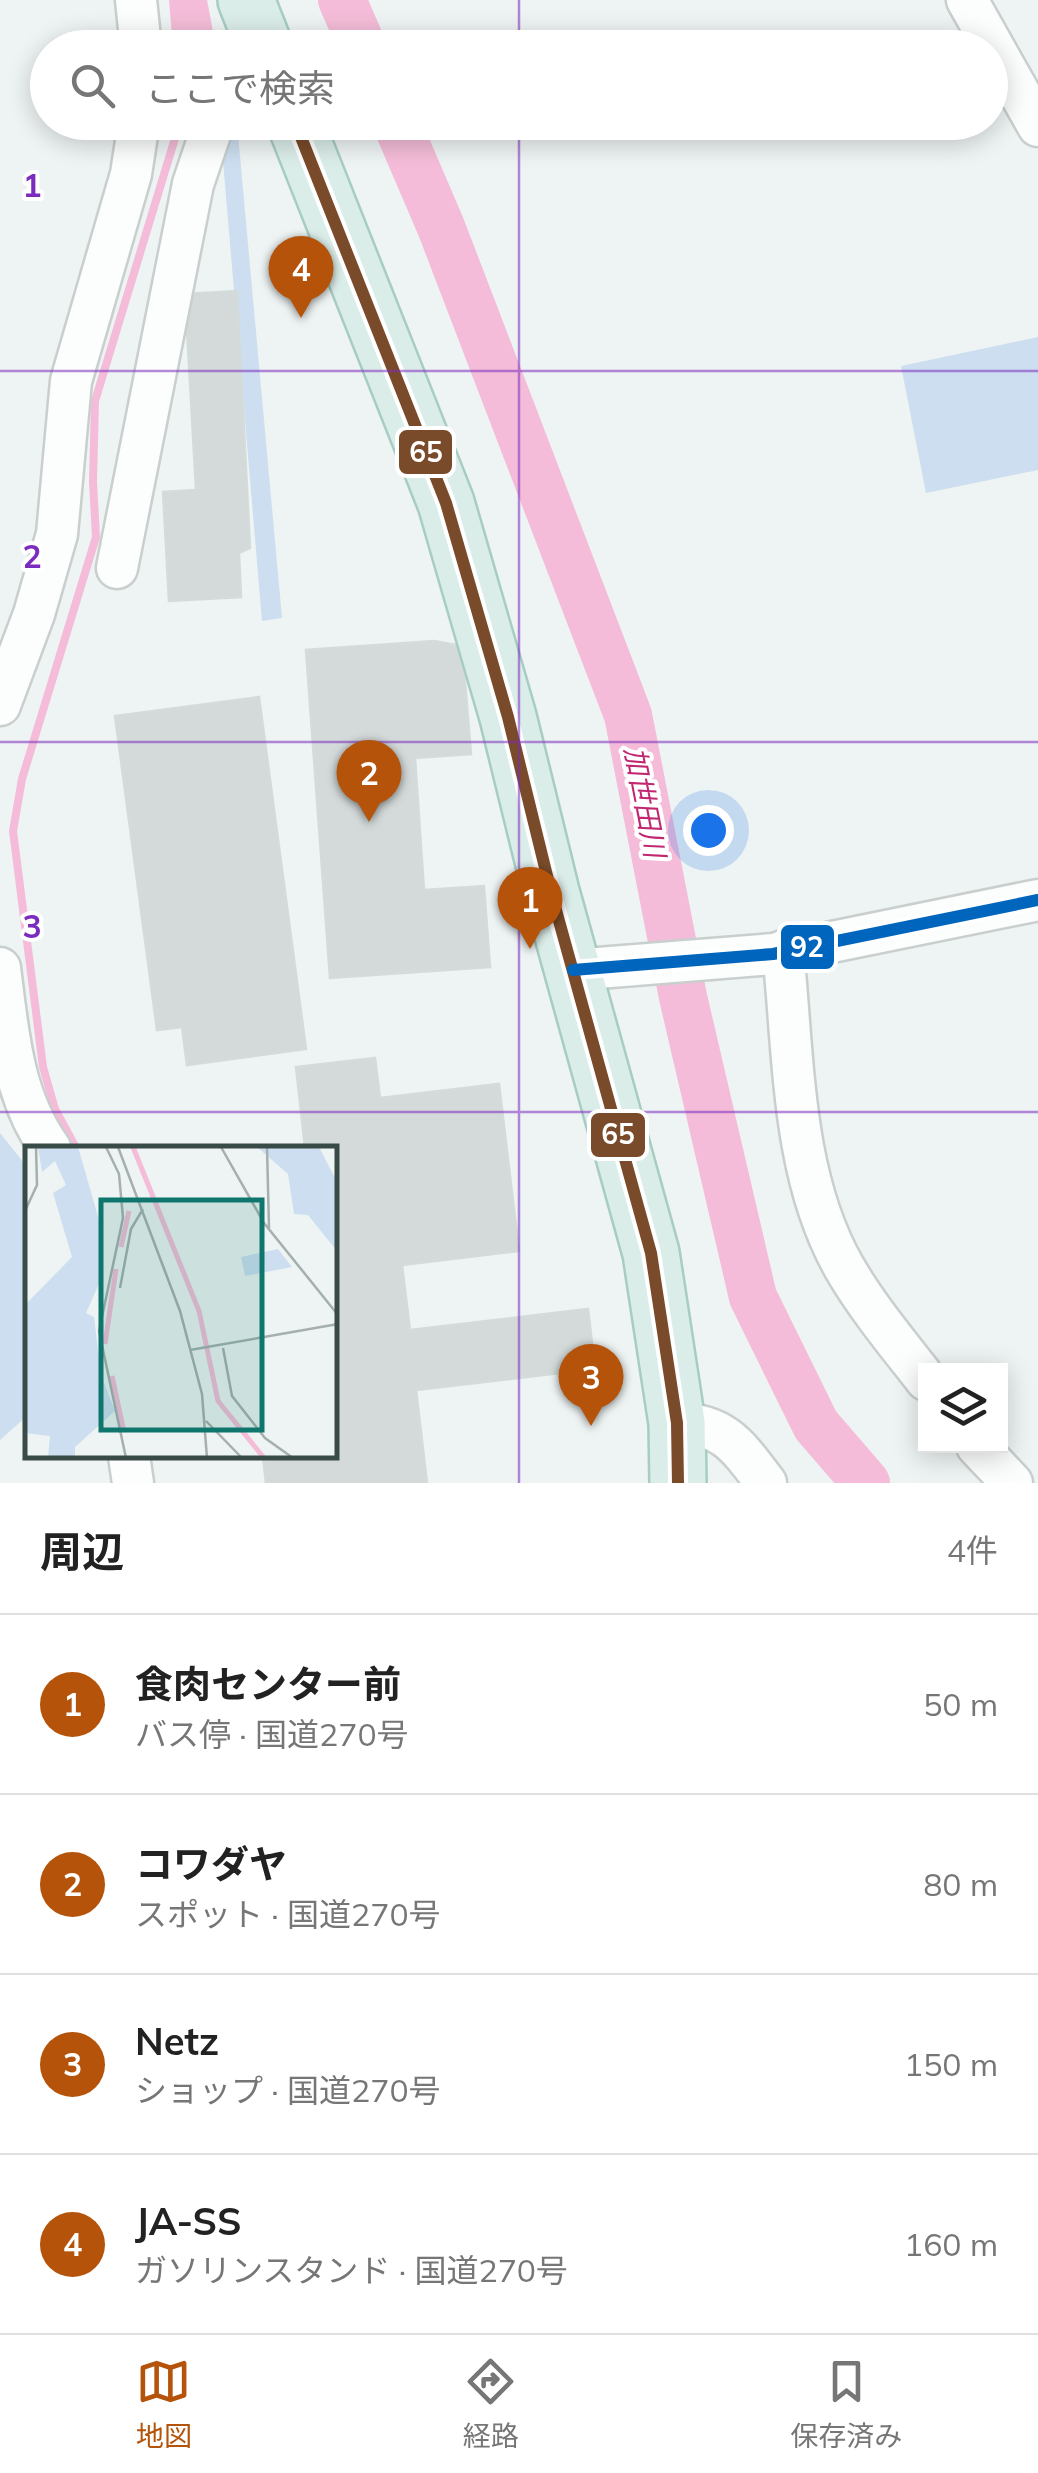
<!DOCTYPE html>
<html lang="ja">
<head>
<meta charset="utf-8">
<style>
	:root { --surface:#fff; --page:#f2f2f2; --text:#222; --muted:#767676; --line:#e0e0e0; --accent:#b45309 }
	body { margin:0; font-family:Mulish,"Noto Sans JP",sans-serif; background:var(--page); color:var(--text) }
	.controls { position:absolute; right:30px; bottom:30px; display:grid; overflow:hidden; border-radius:0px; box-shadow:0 5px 25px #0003 }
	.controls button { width:90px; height:90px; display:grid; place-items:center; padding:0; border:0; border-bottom:2px solid var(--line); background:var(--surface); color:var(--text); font:50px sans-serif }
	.you { position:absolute; left:708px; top:830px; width:35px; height:35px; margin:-25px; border:8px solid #fff; border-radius:50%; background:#1a73e8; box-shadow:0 0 0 15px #1a73e833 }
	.badge { display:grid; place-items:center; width:65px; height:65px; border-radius:50%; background:var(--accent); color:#fff; font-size:32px; font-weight:700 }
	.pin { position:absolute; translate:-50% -82px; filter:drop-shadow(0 2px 5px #0008) }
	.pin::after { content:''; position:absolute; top:52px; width:35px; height:30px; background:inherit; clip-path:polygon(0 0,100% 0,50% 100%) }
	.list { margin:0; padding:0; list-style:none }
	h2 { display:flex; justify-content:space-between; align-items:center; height:130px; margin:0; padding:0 40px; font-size:42px }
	h2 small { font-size:32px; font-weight:400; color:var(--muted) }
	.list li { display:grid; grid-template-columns:65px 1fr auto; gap:30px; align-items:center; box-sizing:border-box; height:180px; padding:0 40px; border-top:2px solid var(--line) }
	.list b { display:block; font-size:38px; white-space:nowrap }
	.list p { margin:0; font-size:32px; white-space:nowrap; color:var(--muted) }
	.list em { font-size:32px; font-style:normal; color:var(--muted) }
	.icon { flex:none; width:55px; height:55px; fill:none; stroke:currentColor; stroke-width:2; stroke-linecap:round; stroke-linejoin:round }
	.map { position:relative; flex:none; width:1038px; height:1483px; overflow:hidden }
	.search { position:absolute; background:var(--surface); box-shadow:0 5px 25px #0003; left:30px; right:30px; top:30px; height:110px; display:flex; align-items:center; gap:25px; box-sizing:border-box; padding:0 35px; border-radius:55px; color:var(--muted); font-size:38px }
	.sheet { height:850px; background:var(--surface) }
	nav { display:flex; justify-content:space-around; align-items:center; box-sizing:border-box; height:140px; border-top:2px solid var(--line); background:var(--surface); font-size:28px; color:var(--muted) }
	nav a { display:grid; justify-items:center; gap:5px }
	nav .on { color:var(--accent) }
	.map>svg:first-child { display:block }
	.green { fill:#ccdef0 }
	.water { fill:#f4bcd8 }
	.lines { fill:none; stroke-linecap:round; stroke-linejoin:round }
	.stream { stroke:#f4bcd8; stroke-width:8 }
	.river { stroke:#f4bcd8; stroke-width:48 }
	.building { fill:#d3dad9; stroke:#d3dcda; stroke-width:2.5 }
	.minor-casing { stroke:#c8cfcd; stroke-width:45 }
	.highway-casing { stroke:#a7cdc3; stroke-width:60 }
	.minor { stroke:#fcfdfd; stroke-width:40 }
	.highway { stroke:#dbede9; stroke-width:55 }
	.bus-1-casing { stroke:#fff; stroke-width:20 }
	.bus-2-casing { stroke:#fff; stroke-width:20 }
	.bus-1 { stroke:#7a4b2a; stroke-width:12 }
	.bus-2 { stroke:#0065bd; stroke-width:12 }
	.grid { fill:none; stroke:#7b2cbf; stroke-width:2.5; stroke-opacity:0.55 }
	.labels { text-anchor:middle; stroke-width:8; stroke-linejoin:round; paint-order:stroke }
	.water-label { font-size:28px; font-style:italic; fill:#c12771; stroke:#fff }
	.inset-river { fill:none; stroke:#f4bcd8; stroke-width:5 }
	.inset-road { fill:none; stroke:#a5b0ae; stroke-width:2.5 }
	.view { fill:#0f766e; fill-opacity:0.15; stroke:#0f766e; stroke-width:5 }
	.inset-edge { fill:none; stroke:#384b46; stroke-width:5 }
	.grid-label { font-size:32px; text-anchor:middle; font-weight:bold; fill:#7b2cbf; stroke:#fff; stroke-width:8; stroke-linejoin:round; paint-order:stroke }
	.line-badge { stroke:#fff; stroke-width:4 }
	.badge-label { font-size:28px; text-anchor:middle; font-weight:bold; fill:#fff }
</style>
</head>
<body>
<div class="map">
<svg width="1038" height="1483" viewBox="0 0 1038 1483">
	<rect width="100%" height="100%" fill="#eef3f3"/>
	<g class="green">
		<path d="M231,123H237L282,618L262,621L222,149Z"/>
		<path d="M1038,337V470L926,493L901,366Z"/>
		<path d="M0,1133L27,1167L28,1415L0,1440Z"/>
	</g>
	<path class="water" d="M169,0H207L216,47H173Z"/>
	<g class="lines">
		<path class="stream" d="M76,1148L55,1109L43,1067L13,831L22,779L96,537L93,482L95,401L176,135V122"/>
		<g class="river">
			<path d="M342,0L363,48"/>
			<path d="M396,122L441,227L628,715L683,997L753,1297L816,1425L866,1483"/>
		</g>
	</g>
	<g class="building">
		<path d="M237,291L250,548L239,553L241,597L169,601L163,492L196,490L185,294Z"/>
		<path d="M434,641L462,646L471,754L415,758L424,890L484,886L490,967L330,978L306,650Z"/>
		<path d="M259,697L306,1049L187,1065L182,1027L157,1030L115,716Z"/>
		<path d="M375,1058L380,1098L499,1084L519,1251L402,1265L410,1330L588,1309L595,1369L416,1390L427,1483H266L263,1456H335V1148H305L296,1067Z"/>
	</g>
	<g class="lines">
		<g class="minor-casing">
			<g id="minor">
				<path d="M136,0L141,48"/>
				<path d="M967,0L1038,126"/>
				<path d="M117,568L193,184L214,122"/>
				<path d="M0,705L34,614L57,534L71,381L131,174L139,122"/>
				<path d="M783,951C794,1055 791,1174 844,1267C867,1307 898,1344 926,1380"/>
				<path d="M0,968C8,1030 12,1095 50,1148"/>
				<path d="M573,970L773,954L1038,900"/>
				<path d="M677,1423C725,1424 739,1448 766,1483"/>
				<path d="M977,1446L1012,1483"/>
				<path d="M129,1456L133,1483"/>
			</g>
		</g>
		<g class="highway-casing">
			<g id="highway">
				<path d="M246,0L265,48"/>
				<path d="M295,122L446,503L508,717L551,892L651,1253L677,1423L678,1483"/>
			</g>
		</g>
		<use href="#minor" class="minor"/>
		<use href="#highway" class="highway"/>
		<g class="bus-1-casing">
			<path id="bus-1" d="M295,122L446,503L508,717L551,892L651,1253L677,1423L678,1483"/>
		</g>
		<g class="bus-2-casing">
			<path id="bus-2" d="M573,970L773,954L1038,900"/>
		</g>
		<use href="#bus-1" class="bus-1"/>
		<use href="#bus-2" class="bus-2"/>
	</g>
	<path class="grid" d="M519,0V48M519,122V1483M0,371H1038M0,742H1038M0,1112H1038"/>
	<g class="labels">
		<g class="water-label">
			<text transform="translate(645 802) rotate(79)" y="10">加世田川</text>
		</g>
	</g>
	<g transform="translate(25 1146)">
		<rect width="312" height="312" fill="#eef3f3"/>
		<path d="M13,1H53L74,74V138L61,167L69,171L76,229L90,265L50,301V312H23L25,290L0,287L2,157L47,111L28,47L41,39L30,15L17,26ZM232,1H294L312,36V105L283,69L269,68L263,28ZM253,103L267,121L220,130L216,111Z" fill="#ccdef0"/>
		<path class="inset-river" d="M108,1L174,165L193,255L239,312M96,101L104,65M80,198L91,123M87,230L99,286"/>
		<path class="inset-road" d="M81,1L94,28L98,72L74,185L101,312M93,1L155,165L177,248L182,312M196,1L239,77L313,169M242,1L244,82M0,65L12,39L11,1M95,142L106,83L118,63M198,202L207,250L240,292L268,312M165,204L313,178M181,275L217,312"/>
		<path class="view" d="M76,54H237V284H76Z"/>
		<rect width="312" height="312" class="inset-edge"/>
	</g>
	<g class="grid-label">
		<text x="32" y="197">1</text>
		<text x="32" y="568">2</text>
		<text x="32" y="938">3</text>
	</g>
	<g class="line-badge">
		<rect x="397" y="428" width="57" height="48" rx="10" fill="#7a4b2a"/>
		<rect x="779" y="923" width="57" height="48" rx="10" fill="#0065bd"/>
		<rect x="589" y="1111" width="58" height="48" rx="10" fill="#7a4b2a"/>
	</g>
	<g class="badge-label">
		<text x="426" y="462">65</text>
		<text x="807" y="957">92</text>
		<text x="618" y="1144">65</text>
	</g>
</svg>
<div class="controls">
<button><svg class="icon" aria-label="layers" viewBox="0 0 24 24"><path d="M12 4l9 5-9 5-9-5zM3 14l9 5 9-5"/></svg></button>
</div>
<div class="you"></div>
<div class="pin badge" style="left:530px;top:949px">1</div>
<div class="pin badge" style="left:369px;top:822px">2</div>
<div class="pin badge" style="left:591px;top:1426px">3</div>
<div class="pin badge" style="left:301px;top:318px">4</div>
<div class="search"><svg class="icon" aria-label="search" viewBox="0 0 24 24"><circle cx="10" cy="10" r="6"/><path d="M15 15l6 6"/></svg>ここで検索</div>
</div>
<section class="sheet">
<h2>周辺<small>4件</small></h2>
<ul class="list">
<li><span class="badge">1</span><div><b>食肉センター前</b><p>バス停 · 国道270号</p></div><em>50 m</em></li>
<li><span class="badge">2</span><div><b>コワダヤ</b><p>スポット · 国道270号</p></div><em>80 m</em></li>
<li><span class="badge">3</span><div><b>Netz</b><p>ショップ · 国道270号</p></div><em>150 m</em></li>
<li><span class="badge">4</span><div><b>JA-SS</b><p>ガソリンスタンド · 国道270号</p></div><em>160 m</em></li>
</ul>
</section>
<nav>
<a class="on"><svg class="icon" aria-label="map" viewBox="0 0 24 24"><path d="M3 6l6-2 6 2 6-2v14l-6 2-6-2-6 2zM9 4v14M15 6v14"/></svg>地図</a>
<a><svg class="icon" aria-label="directions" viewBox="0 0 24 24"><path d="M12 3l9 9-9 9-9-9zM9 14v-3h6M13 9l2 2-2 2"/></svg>経路</a>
<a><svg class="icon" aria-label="saved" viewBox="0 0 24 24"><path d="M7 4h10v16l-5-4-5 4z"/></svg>保存済み</a>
</nav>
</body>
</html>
